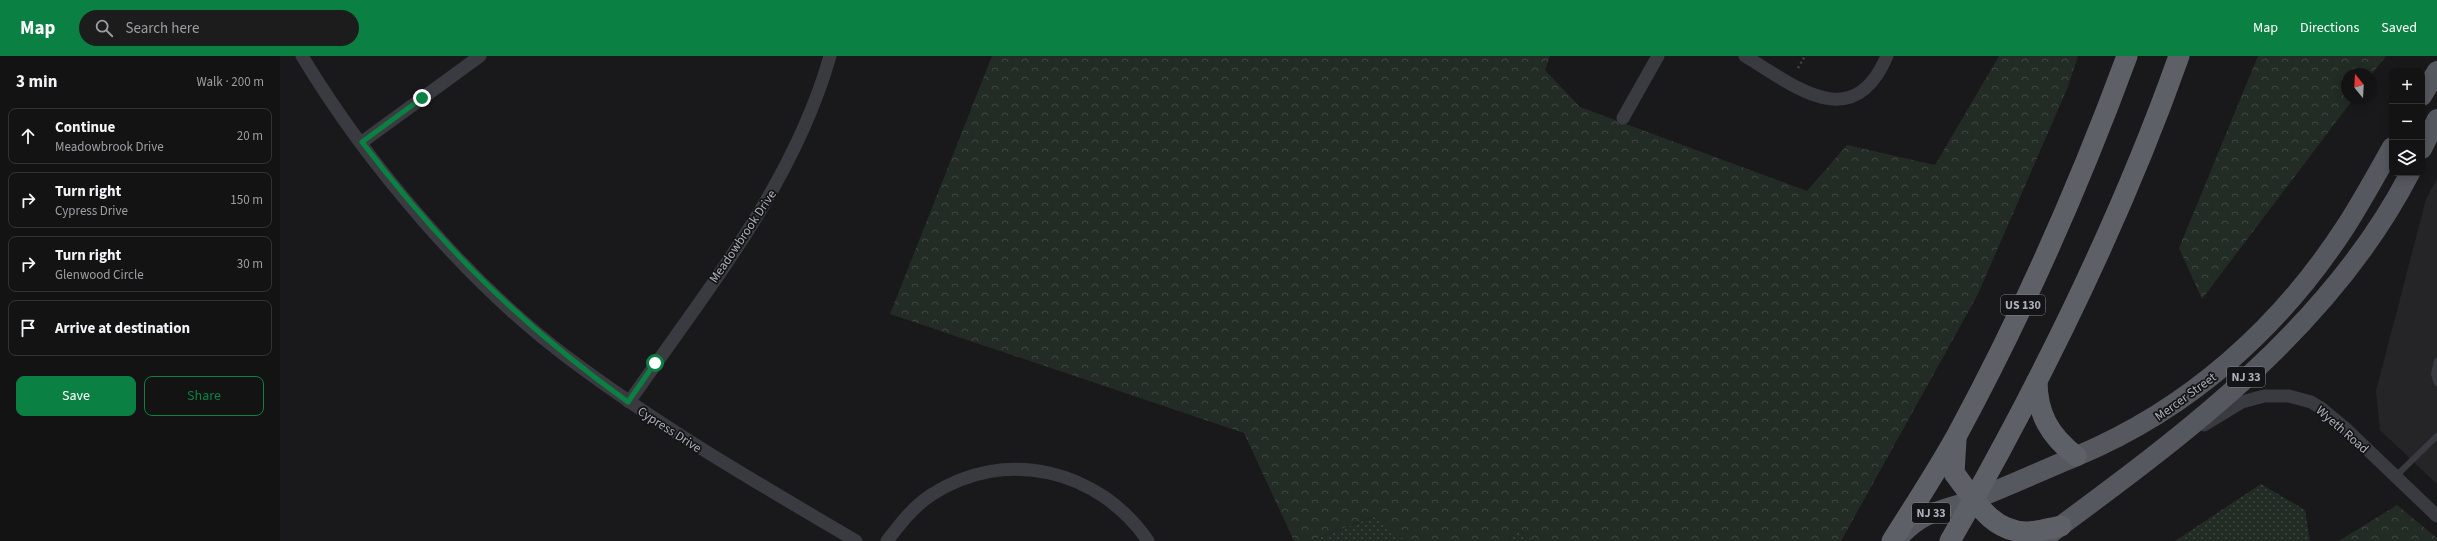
<!DOCTYPE html>
<html lang="en">
<head>
<meta charset="utf-8">
<style>
	:root { --surface:#131314; --page:#1c1c1d; --text:#f1f3f6; --muted:#9d9ea0; --line:#323234; --accent:#0b8043 }
	body { margin:0; font-family:"Source Sans 3",sans-serif; background:var(--page); color:var(--text) }
	.controls { position:absolute; right:12px; top:12px; display:grid; overflow:hidden; border-radius:8px; box-shadow:0 2px 10px #0003 }
	.controls button { width:36px; height:36px; display:grid; place-items:center; padding:0; border:0; border-bottom:1px solid var(--line); background:var(--surface); color:var(--text); font:20px sans-serif }
	.compass { position:absolute; left:2061px; top:12px; width:36px; height:36px; border-radius:50%; background:var(--surface); box-shadow:0 2px 10px #0003; rotate:342deg }
	.stop { position:absolute; width:12px; height:12px; margin:-9px; border:3px solid #0b8043; border-radius:50%; background:#fff }
	.stop.end { background:#0b8043; border-color:#fff; box-shadow:0 1px 4px #0008 }
	.list { margin:0; padding:0; list-style:none }
	h2 { display:flex; justify-content:space-between; align-items:center; height:52px; margin:0; padding:0 16px; font-size:17px }
	h2 small { font-size:13px; font-weight:400; color:var(--muted) }
	.list li { display:grid; grid-template-columns:26px 1fr auto; gap:12px; align-items:center; box-sizing:border-box; height:56px; margin:0 8px 8px; padding:0 8px; border:1px solid var(--line); border-radius:8px }
	.list b { display:block; font-size:15px; white-space:nowrap }
	.list p { margin:0; font-size:13px; white-space:nowrap; color:var(--muted) }
	.list em { font-size:13px; font-style:normal; color:var(--muted) }
	.actions { display:flex; gap:8px; padding:12px 16px }
	.actions a { flex:1; padding:9px 0; border:1px solid var(--accent); border-radius:8px; text-align:center; font-size:14px; color:var(--accent) }
	.actions .main { background:var(--accent); color:#fff }
	.icon { flex:none; width:22px; height:22px; fill:none; stroke:currentColor; stroke-width:2; stroke-linecap:round; stroke-linejoin:round }
	.map { position:relative; flex:none; width:2157px; height:485px; overflow:hidden }
	header { display:flex; align-items:center; gap:24px; box-sizing:border-box; height:56px; padding:0 20px; background:var(--accent); color:#fff }
	header strong { font-size:19px }
	nav { display:flex; gap:22px; margin-inline-start:auto; font-size:14px }
	.search { width:280px; height:36px; background:var(--page); display:flex; align-items:center; gap:10px; box-sizing:border-box; padding:0 14px; border-radius:22px; color:var(--muted); font-size:15px }
	main { display:flex }
	aside { flex:1; background:var(--surface) }
	.map>svg:first-child { display:block }
	.built { fill:#252528 }
	.grass { fill:url(#grass-dots) }
	.forest { fill:url(#forest-crowns) }
	.lines { fill:none; stroke-linecap:round; stroke-linejoin:round }
	.path { stroke:#404247; stroke-width:2.5; stroke-dasharray:2 3; stroke-linecap:butt }
	.service { stroke:#3a3b40; stroke-width:6 }
	.minor { stroke:#3a3b40; stroke-width:13 }
	.primary { stroke:#56585f; stroke-width:20 }
	.trunk { stroke:#5e6068; stroke-width:21 }
	.route { stroke:#0b8043; stroke-width:5 }
	.labels { text-anchor:middle; stroke-width:3.5; stroke-linejoin:round; paint-order:stroke }
	.shield { fill:#141416; stroke:#7e8189; stroke-width:1 }
	.shield-label { font-size:12px; font-weight:bold; fill:#acb0ba }
	.street-label { font-size:13px; fill:#acb0ba; stroke:#141416 }
</style>
</head>
<body>
<header>
<strong>Map</strong>
<div class="search"><svg class="icon" aria-label="search" viewBox="0 0 24 24"><circle cx="10" cy="10" r="6"/><path d="M15 15l6 6"/></svg>Search here</div>
<nav><a>Map</a><a>Directions</a><a>Saved</a></nav>
</header>
<main>
<aside>
<h2>3 min<small>Walk · 200 m</small></h2>
<ul class="list">
<li><svg class="icon" aria-label="ahead" viewBox="0 0 24 24"><path d="M12 20V5M6 11l6-6 6 6"/></svg><div><b>Continue</b><p>Meadowbrook Drive</p></div><em>20 m</em></li>
<li><svg class="icon" aria-label="right" viewBox="0 0 24 24"><path d="M7 20v-9h11M14 6l5 5-5 5"/></svg><div><b>Turn right</b><p>Cypress Drive</p></div><em>150 m</em></li>
<li><svg class="icon" aria-label="right" viewBox="0 0 24 24"><path d="M7 20v-9h11M14 6l5 5-5 5"/></svg><div><b>Turn right</b><p>Glenwood Circle</p></div><em>30 m</em></li>
<li><svg class="icon" aria-label="arrive" viewBox="0 0 24 24"><path d="M6 21V4h12l-3 4 3 4H6"/></svg><div><b>Arrive at destination</b></div></li>
</ul>
<div class="actions"><a class="main">Save</a><a>Share</a></div>
</aside>
<div class="map">
<svg width="2157" height="485" viewBox="0 0 2157 485">
	<defs>
		<pattern id="grass-dots" width="8" height="8" patternUnits="userSpaceOnUse"><rect width="8" height="8" fill="#232b25"/><path d="M2 2h.1M6 6h.1" fill="none" stroke="#404743" stroke-width="1.8" stroke-linecap="round"/></pattern>
		<pattern id="forest-crowns" width="20" height="18" patternUnits="userSpaceOnUse"><rect width="20" height="18" fill="#232b25"/><path d="M2 6a3 3 0 1 1 6 0M12 15a3 3 0 1 1 6 0" fill="none" stroke="#404743"/></pattern>
	</defs>
	<rect width="100%" height="100%" fill="#19191b"/>
	<path class="built" d="M2157,123V428L2100,374L2096,335L2146,143Z"/>
	<g class="grass">
		<path d="M1981,428L2025,454L2030,485H1895Z"/>
		<path d="M1096,460L1126,485H1030Z"/>
		<path d="M1241,475L1254,485H1222Z"/>
	</g>
	<g class="forest">
		<path d="M712,0H1270L1265,14L1300,51L1527,135L1567,89L1655,109L1719,0H1798L1787,33L1698,238L1561,485H1254L1241,475L1222,485H1126L1095,460L1030,485H1014L964,377L610,258Z"/>
		<path d="M1978,0H2106L2091,19L2067,18V42H2074L1922,243L1899,192Z"/>
		<path d="M2117,449L2157,482V485H2059Z"/>
	</g>
	<g class="lines">
		<path class="path" d="M1518,12L1525,0"/>
		<g class="service">
			<path d="M2157,305L2154,318L2157,327"/>
			<path d="M2116,420L2157,380"/>
		</g>
		<g class="minor">
			<path d="M22,0C87,108 190,229 291,304C382,372 479,428 576,485"/>
			<path d="M1465,0C1515,30 1573,80 1607,0"/>
			<path d="M1343,62L1378,0"/>
			<path d="M82,86L200,0"/>
			<path d="M349,346C425,236 513,130 550,0"/>
			<path d="M1924,369L1962,346L1984,340H2009L2031,346L2041,352L2065,372L2157,460"/>
			<path d="M607,485C620,468 633,451 651,439C725,390 820,414 868,485"/>
		</g>
		<g class="primary">
			<path d="M2142,40L2157,15"/>
			<path d="M2142,93L2157,63"/>
			<path d="M1767,480C1904,379 2050,272 2130,117"/>
			<path d="M1618,482C1646,453 1660,456 1695,443C1729,430 1763,414 1797,400C1909,353 2000,272 2066,170C2082,145 2097,118 2112,91"/>
		</g>
		<g class="trunk">
			<path d="M1757,325C1757,358 1770,380 1796,400"/>
			<path d="M1676,384L1674,417C1694,443 1711,476 1747,476C1758,476 1770,472 1781,470"/>
			<path d="M1612,485C1634,450 1657,415 1677,379C1743,257 1799,130 1847,0"/>
			<path d="M1670,485C1759,330 1839,169 1899,0"/>
		</g>
	</g>
	<g class="lines">
		<path class="route" d="M142,42L82,86C162,191 241,269 348,346L375,307"/>
	</g>
	<g class="labels">
		<g class="shield">
			<rect x="1721" y="239" width="44" height="20" rx="3"/>
			<rect x="1947" y="311" width="38" height="20" rx="3"/>
			<rect x="1632" y="447" width="38" height="20" rx="3"/>
		</g>
		<g class="shield-label">
			<text x="1743" y="253">US 130</text>
			<text x="1966" y="325">NJ 33</text>
			<text x="1651" y="461">NJ 33</text>
		</g>
		<g class="street-label">
			<text transform="translate(462 180) rotate(-56)" y="5">Meadowbrook Drive</text>
			<text transform="translate(1905 340) rotate(-36)" y="5">Mercer Street</text>
			<text transform="translate(390 373) rotate(33)" y="5">Cypress Drive</text>
			<text transform="translate(2063 373) rotate(41)" y="5">Wyeth Road</text>
		</g>
	</g>
</svg>
<div class="controls">
<button>+</button>
<button>−</button>
<button><svg class="icon" aria-label="layers" viewBox="0 0 24 24"><path d="M12 4l9 5-9 5-9-5zM3 14l9 5 9-5"/></svg></button>
</div>
<svg class="compass" viewBox="-18 -18 36 36"><path d="M0-13l5 13h-10z" fill="#e53935"/><path d="M0 13l5-13h-10z" fill="#9d9ea0"/></svg>
<div class="stop" style="left:375px;top:307px"></div>
<div class="stop end" style="left:142px;top:42px"></div>
</div>
</main>
</body>
</html>
